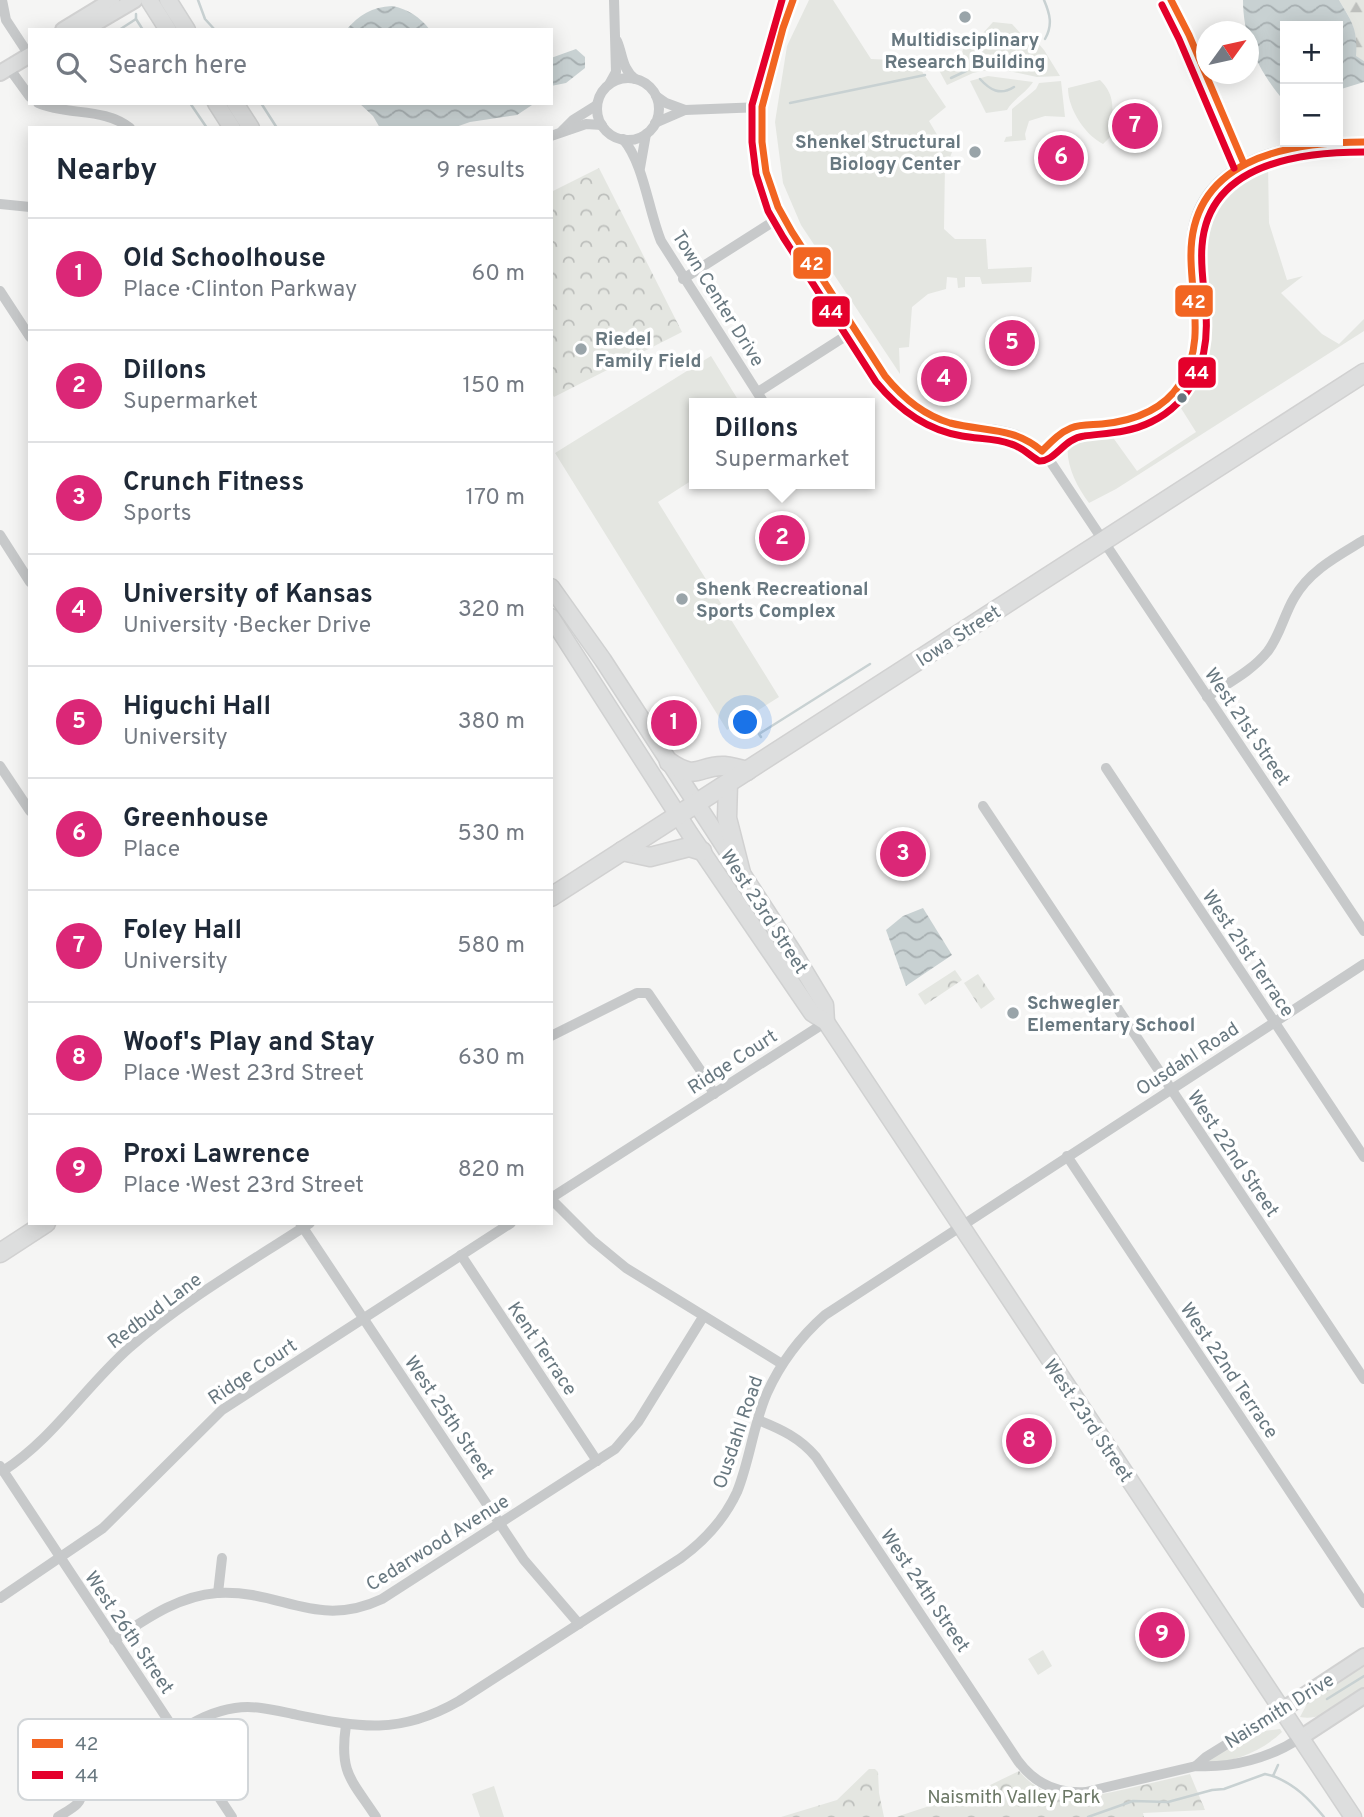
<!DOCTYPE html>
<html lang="en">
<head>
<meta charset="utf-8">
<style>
	:root { --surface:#fff; --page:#f2f2f3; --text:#1f2937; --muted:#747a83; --line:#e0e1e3; --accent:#db2777 }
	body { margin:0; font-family:Overpass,sans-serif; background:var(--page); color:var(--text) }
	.controls { position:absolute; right:21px; top:21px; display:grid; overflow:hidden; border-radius:0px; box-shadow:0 4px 18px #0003 }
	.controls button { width:63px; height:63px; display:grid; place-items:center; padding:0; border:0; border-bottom:2px solid var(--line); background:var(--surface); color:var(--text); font:35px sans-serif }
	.compass { position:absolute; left:1196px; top:21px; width:63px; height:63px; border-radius:50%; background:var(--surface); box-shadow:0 4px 18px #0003; rotate:57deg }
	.you { position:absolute; left:746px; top:723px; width:24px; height:24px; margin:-18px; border:5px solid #fff; border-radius:50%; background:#1a73e8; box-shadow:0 0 0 10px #1a73e833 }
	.badge { display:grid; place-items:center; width:46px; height:46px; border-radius:50%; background:var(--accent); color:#fff; font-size:23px; font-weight:700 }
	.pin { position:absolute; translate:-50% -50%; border:4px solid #fff; box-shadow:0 2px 7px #0006 }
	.popup { position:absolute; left:689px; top:398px; width:186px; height:91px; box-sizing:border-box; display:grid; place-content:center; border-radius:0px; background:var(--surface); filter:drop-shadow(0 2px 5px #0005); font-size:23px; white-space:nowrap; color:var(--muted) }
	.popup b { font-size:26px; color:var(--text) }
	.popup::after { content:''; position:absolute; left:50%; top:100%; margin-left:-14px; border:14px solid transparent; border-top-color:var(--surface) }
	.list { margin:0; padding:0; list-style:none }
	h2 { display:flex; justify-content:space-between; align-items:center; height:91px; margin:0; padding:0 28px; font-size:30px }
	h2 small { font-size:23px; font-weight:400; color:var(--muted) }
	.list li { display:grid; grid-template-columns:46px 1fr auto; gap:21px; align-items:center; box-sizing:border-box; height:112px; padding:0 28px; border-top:2px solid var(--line) }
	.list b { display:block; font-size:26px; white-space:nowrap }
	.list p { margin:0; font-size:23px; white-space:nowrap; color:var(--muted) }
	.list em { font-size:23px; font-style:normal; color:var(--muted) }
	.icon { flex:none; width:38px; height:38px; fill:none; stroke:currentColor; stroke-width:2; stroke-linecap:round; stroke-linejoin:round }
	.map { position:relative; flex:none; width:1364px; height:1817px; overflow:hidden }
	.search { position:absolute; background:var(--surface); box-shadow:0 4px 18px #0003; left:28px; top:28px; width:525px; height:77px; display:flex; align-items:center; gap:18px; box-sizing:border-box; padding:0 24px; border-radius:0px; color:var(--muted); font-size:26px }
	.panel { position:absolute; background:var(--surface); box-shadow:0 4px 18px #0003; left:28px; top:126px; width:525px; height:1099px; border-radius:0px }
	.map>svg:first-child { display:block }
	.green { fill:#e4e6e1 }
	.forest { fill:url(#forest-firs) }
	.park { fill:url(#park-crowns) }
	.water { fill:url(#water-waves) }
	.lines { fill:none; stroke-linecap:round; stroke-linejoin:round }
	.stream { stroke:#c8d1d2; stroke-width:2.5 }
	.secondary-casing { stroke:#d1d1d1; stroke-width:18 }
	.primary-casing { stroke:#d0d1d1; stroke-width:19 }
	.highway-casing { stroke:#d1d1d1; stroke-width:21 }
	.street { stroke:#c7c9ca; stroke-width:10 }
	.secondary { stroke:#dddede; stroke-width:14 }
	.primary { stroke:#dddede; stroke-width:16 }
	.highway { stroke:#dddede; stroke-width:18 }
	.bus-1-casing { stroke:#fff; stroke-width:12 }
	.bus-2-casing { stroke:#fff; stroke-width:12 }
	.bus-1 { stroke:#f26522; stroke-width:7 }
	.bus-2 { stroke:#e4002b; stroke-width:7 }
	.poi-dot { fill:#99a4a9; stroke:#fff; stroke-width:2.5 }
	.bus-dot { fill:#687880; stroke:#fff; stroke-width:2.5 }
	.labels { text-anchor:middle; stroke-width:7; stroke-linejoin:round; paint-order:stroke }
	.poi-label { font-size:19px; font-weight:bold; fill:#687880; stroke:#fff; text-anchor:start }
	.street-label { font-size:19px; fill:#687880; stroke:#fff }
	.park-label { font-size:19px; fill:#6c7866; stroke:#fff }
	.key { fill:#fff; stroke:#d2d6d9; stroke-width:2 }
	.key-label { font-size:19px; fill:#687880 }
	.line-badge { stroke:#fff; stroke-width:2.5 }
	.badge-label { font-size:19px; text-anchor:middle; font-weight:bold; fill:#fff }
</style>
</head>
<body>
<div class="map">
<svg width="1364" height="1817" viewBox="0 0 1364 1817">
	<defs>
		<pattern id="forest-firs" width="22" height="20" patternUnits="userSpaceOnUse" patternTransform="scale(1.75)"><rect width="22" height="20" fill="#e4e6e1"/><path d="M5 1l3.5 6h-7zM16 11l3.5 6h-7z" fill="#bdbfbc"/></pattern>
		<pattern id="park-crowns" width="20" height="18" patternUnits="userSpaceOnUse" patternTransform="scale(1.75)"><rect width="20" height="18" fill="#e4e6e1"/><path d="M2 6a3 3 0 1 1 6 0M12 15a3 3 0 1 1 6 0" fill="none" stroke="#bdbfbc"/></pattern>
		<pattern id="water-waves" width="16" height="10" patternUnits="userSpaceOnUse" patternTransform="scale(1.75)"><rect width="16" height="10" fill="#c8d1d2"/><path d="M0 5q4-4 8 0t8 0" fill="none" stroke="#a6aeb0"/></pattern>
	</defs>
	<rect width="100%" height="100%" fill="#f5f5f4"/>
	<g class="green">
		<path d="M809,0H833L871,59L915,61L946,107L929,121L946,150L952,152L949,160L945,164L944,229L955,239H986L988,269L1032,267L1031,282L982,284L980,277H965V287L958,288L957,278L947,277L946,289L928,294L912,307L909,347L899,348L900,374L801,225L783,183L775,122L787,46Z"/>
		<path d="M993,22L1012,24L1022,35H1031L1044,50L1060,76L1037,77L1004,70H987L973,73L947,85L933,59H939L944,66L961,60L963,48L974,43Z"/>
		<path d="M988,76L1033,82C1026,93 1013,99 1007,110L986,113L970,81Z"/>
		<path d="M1100,80C1118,98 1111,112 1112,135L1103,144C1085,135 1068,109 1068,88Z"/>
		<path d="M1061,81L1065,117L1045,116L1029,121L1025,134L1026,140L1004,142L1006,137L1012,136V109L1036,89L1039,83Z"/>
		<path d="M1268,165L1269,223L1287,280L1303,276L1281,293L1322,334L1339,344L1364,319V331L1116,489L1089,503C1075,484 1062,458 1070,435L1109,432L1137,471L1196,432L1179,405C1193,376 1202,356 1203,323C1206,275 1186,225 1225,186C1235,176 1255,171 1268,165Z"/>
		<path d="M711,356L740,403H694V479L658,502L779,697L727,730L555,453Z"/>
		<path d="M1043,1650L1052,1666L1038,1675L1028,1659Z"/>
		<path d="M1364,1661V1691C1346,1702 1322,1722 1300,1717L1309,1700Z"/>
		<path d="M1280,1729L1282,1732C1262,1751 1235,1762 1207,1763L1208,1760L1255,1732Z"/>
		<path d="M494,1786L504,1817H480L472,1794Z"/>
	</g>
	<path class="forest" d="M1339,0H1364V61L1355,56C1358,29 1352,22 1339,0Z"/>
	<g class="park">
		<path d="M599,168L682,332L554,397L551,392V192Z"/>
		<path d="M955,970L962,980L925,1005L918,994Z"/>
		<path d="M978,974L995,999L981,1009L964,983Z"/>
		<path d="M869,1769H875L878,1772L879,1793L884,1817H781L837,1800Z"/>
		<path d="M1019,1771C1050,1807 1085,1798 1126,1789C1147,1784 1169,1779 1190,1774L1205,1810L1143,1813L1144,1817H896L984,1788Z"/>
	</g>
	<g class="water">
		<path d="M1243,0H1339C1352,22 1358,29 1356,56L1364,61V82L1338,90V26H1285V102C1259,72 1243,39 1243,0Z"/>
		<path d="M392,6C408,9 420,17 430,30H346C359,15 372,7 392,6Z"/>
		<path d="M576,49L585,57V68L566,83L551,86V58Z"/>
		<path d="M359,103H535L517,115L470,122L453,128H380L373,116Z"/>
		<path d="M923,908L952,955L906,986L886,930L903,916Z"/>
	</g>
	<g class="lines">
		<g class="stream">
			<path d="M198,0L205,19L215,30"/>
			<path d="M1044,0C1050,14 1053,25 1045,39"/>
			<path d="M136,14V19L143,30"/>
			<path d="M119,30L136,19"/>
			<path d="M1028,67L1032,58"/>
			<path d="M951,78L966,71"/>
			<path d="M980,79C990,90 1000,96 1014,87"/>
			<path d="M190,103L207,128"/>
			<path d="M261,103L277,128"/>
			<path d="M790,103L925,75"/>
			<path d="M761,737L759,734L870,664"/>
			<path d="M1327,1699L1364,1676"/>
			<path d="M1273,1776C1296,1785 1309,1799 1324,1817"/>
			<path d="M1088,1817L1133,1801L1168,1802L1212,1790L1224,1789L1265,1774L1273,1776L1278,1765"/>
		</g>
		<g class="secondary-casing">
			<g id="secondary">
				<path d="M63,30L112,0"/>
				<path d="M84,30L135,0"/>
				<path d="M0,73L30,55"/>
				<path d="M1282,1710L1364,1656"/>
				<path d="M1300,1738L1364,1696"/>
			</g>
		</g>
		<g class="primary-casing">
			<g id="primary">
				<path d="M149,0L168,30"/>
				<path d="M168,0L187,30"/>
				<path d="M216,103L232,128"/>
				<path d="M235,103L251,128"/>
				<path d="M551,587L603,660L793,952L825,1005L826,1022"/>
				<path d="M551,617L690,834L812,1013L826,1022L1353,1817"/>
			</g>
		</g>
		<g class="highway-casing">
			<g id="highway">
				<path d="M669,762C698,782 698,765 724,766C732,767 740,769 747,771"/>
				<path d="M728,783L727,818L741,873"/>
				<path d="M622,851L650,857L689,847L702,851"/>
				<path d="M551,897L1364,373"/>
				<path d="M0,1253L46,1223"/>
			</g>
		</g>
		<g class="street">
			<path d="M2,0L6,20L29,55"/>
			<path d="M793,0L783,28L762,107V142L766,172L778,207L792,232L885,376C904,401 929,419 960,425C1000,432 1016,425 1048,458L1364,931"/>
			<path d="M1171,0L1189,35L1244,164"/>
			<path d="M617,41C623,55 622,69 635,79"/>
			<path d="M9,68L30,97"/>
			<circle cx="628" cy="109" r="31"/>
			<path d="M610,83L616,72L614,0"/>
			<path d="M656,96L666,103L685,110"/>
			<path d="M38,103C68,116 104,107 130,128"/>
			<path d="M655,123L685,110L762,107"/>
			<path d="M562,131L573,120L597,105"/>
			<path d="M551,136L586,124L602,125"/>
			<path d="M623,139C644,164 648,209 661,241L764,403"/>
			<path d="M640,168L646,134"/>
			<path d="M0,204L30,207"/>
			<path d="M683,279L782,216"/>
			<path d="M0,291L30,337"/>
			<path d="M758,392L855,330"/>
			<path d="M1042,451C1050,443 1059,432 1071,428C1080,424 1092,425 1102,424C1133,422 1162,411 1180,384C1210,341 1189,292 1191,244C1195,158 1295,139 1364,142"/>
			<path d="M0,535L30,582"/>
			<path d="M1207,697C1228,683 1252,671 1268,651C1280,635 1284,615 1294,598C1310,570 1338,556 1364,540"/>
			<path d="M0,766L30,811"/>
			<path d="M1106,768L1364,1157"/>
			<path d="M983,806L1364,1379"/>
			<path d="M551,1036L637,993H648L703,1074L714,1094"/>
			<path d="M1067,1156L1364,1603"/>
			<path d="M551,1198L826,1022"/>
			<path d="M551,1199L592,1240L626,1268L782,1364"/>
			<path d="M300,1223L524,1560L579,1624"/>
			<path d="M461,1255L597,1461"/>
			<path d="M758,1420C781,1429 800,1438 816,1457L1018,1761C1035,1784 1058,1794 1086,1792L1196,1766C1232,1768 1270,1758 1300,1738"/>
			<path d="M0,1466L232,1817"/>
			<path d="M3,1471C53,1439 85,1387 129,1348C181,1302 252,1261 310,1223"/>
			<path d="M218,1593L222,1558"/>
			<path d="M0,1598L103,1528L222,1410L511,1223"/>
			<path d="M114,1640C146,1619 178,1596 217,1593C281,1589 316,1630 382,1599L615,1449L638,1422L703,1317"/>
			<path d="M346,1725C339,1773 351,1779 376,1817"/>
			<path d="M50,1733C62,1750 94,1785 77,1804C72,1809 64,1813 58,1817"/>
			<path d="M176,1733C195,1721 213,1711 235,1708C255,1705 274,1710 293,1714C358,1727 398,1736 459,1701L681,1558C704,1541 725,1518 737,1492C750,1460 753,1425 767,1393C781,1362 799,1338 825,1315L1364,964"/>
			<path d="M1196,1766L1206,1757L1282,1710"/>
		</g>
		<use href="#secondary" class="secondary"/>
		<use href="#primary" class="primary"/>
		<use href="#highway" class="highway"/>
		<g class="bus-1-casing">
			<g id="bus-1">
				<path d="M793,0L783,28L762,107V142L766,172L778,207L792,232L885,376C902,397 923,415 950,423C985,432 1012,426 1042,451C1051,442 1059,433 1071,428C1081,424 1092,425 1102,424C1133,421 1163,410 1180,384C1205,346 1192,302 1191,260C1188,160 1285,142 1364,142"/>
				<path d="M1171,0L1189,35L1244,164"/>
			</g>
		</g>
		<g class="bus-2-casing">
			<g id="bus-2">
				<path d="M782,0L752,105V142L756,174L768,211L783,237L876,382C899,410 926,430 962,436C978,439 996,438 1011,444C1022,447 1029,455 1039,461C1055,462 1064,438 1084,436C1107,433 1129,433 1151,422C1193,402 1209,359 1206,315C1205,292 1200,269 1202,246C1208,164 1299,152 1364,152"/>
				<path d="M1162,5L1179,39L1234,168"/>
			</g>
		</g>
		<use href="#bus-1" class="bus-1"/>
		<use href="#bus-2" class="bus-2"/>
	</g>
	<g class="poi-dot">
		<circle cx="965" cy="17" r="7"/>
		<circle cx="975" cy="152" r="7"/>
		<circle cx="581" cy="349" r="7"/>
		<circle cx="682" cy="599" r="7"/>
		<circle cx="1013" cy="1013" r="7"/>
	</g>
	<circle class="bus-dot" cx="1182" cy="398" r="6"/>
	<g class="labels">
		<g class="poi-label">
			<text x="965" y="46" text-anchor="middle">Multidisciplinary<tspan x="965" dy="22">Research Building</tspan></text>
			<text x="961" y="148" text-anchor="end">Shenkel Structural<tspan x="961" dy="22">Biology Center</tspan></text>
			<text x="595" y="345">Riedel<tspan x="595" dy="22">Family Field</tspan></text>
			<text x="696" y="595">Shenk Recreational<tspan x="696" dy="22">Sports Complex</tspan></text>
			<text x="1027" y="1009">Schwegler<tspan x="1027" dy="22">Elementary School</tspan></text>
		</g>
		<g class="street-label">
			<text transform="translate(719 298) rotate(58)" y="7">Town Center Drive</text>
			<text transform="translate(958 635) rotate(-33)" y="7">Iowa Street</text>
			<text transform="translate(1248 726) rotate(56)" y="7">West 21st Street</text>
			<text transform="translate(765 911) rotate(57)" y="7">West 23rd Street</text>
			<text transform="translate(1249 953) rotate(56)" y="7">West 21st Terrace</text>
			<text transform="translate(1187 1058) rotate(-33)" y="7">Ousdahl Road</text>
			<text transform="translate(732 1061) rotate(-33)" y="7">Ridge Court</text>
			<text transform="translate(1234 1153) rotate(56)" y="7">West 22nd Street</text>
			<text transform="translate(154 1310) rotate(-37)" y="7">Redbud Lane</text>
			<text transform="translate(543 1348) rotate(56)" y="7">Kent Terrace</text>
			<text transform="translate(1230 1370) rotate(56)" y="7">West 22nd Terrace</text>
			<text transform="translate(252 1371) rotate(-34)" y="7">Ridge Court</text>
			<text transform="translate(450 1417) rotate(56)" y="7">West 25th Street</text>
			<text transform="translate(1089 1420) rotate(56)" y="7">West 23rd Street</text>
			<text transform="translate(737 1432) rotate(-71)" y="7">Ousdahl Road</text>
			<text transform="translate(437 1542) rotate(-32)" y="7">Cedarwood Avenue</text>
			<text transform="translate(926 1590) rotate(56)" y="7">West 24th Street</text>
			<text transform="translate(130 1632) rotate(56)" y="7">West 26th Street</text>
			<text transform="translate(1279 1710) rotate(-32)" y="7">Naismith Drive</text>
		</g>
		<g class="park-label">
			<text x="1014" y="1803">Naismith Valley Park</text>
		</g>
	</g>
	<rect x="18" y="1719" width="230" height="81" rx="10" class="key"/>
	<rect x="32" y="1739" width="31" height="9" fill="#f26522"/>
	<rect x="32" y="1771" width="31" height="8" fill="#e4002b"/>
	<g class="key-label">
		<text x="75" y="1750">42</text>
		<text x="75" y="1782">44</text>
	</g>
	<g class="line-badge">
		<rect x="792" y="246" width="40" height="34" rx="7" fill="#f26522"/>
		<rect x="1174" y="284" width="40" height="34" rx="7" fill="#f26522"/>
		<rect x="811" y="295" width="40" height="33" rx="7" fill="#e4002b"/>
		<rect x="1177" y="356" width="40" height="33" rx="7" fill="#e4002b"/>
	</g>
	<g class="badge-label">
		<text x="812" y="270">42</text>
		<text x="1194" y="308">42</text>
		<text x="831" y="318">44</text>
		<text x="1197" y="379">44</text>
	</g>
</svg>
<div class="controls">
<button>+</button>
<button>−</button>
</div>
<svg class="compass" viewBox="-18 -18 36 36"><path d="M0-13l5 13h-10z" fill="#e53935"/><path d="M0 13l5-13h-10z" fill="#747a83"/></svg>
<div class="you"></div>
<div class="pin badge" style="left:674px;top:723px">1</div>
<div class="pin badge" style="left:782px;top:538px">2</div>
<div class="popup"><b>Dillons</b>Supermarket</div>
<div class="pin badge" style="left:903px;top:854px">3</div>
<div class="pin badge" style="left:944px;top:379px">4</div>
<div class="pin badge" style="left:1012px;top:343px">5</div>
<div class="pin badge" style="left:1061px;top:158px">6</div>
<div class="pin badge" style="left:1135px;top:126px">7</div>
<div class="pin badge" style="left:1029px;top:1441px">8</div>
<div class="pin badge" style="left:1162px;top:1635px">9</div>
<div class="search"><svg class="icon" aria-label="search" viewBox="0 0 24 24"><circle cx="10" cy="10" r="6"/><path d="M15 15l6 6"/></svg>Search here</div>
<section class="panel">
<h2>Nearby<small>9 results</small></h2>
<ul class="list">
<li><span class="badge">1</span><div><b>Old Schoolhouse</b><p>Place · Clinton Parkway</p></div><em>60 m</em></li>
<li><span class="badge">2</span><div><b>Dillons</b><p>Supermarket</p></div><em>150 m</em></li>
<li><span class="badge">3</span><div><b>Crunch Fitness</b><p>Sports</p></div><em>170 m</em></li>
<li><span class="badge">4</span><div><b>University of Kansas</b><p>University · Becker Drive</p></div><em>320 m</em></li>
<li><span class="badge">5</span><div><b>Higuchi Hall</b><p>University</p></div><em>380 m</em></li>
<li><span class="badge">6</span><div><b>Greenhouse</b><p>Place</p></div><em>530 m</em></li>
<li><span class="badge">7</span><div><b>Foley Hall</b><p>University</p></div><em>580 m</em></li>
<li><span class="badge">8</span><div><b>Woof's Play and Stay</b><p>Place · West 23rd Street</p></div><em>630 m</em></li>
<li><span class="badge">9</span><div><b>Proxi Lawrence</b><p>Place · West 23rd Street</p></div><em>820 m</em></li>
</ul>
</section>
</div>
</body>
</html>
